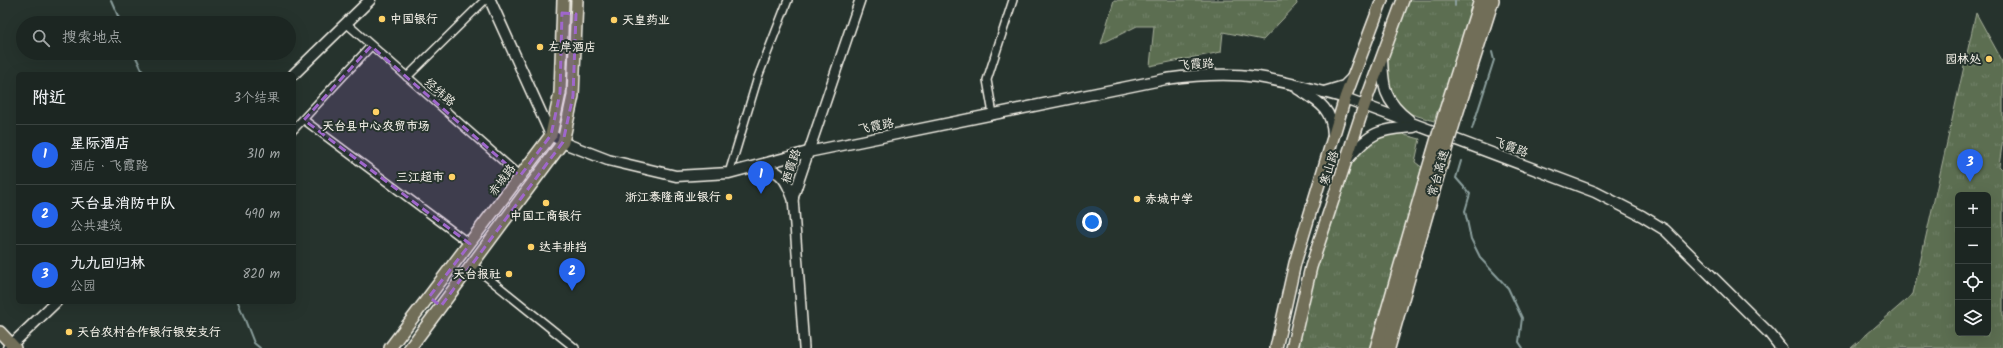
<!DOCTYPE html>
<html lang="zh">
<head>
<meta charset="utf-8">
<style>
	:root { --surface:#1c2622; --page:#252e2a; --text:#f1f3f6; --muted:#a0a5a5; --line:#3a4340; --accent:#2563eb }
	body { margin:0; font-family:Kalam,"LXGW WenKai TC",sans-serif; background:var(--page); color:var(--text) }
	.controls { position:absolute; right:12px; bottom:12px; display:grid; overflow:hidden; border-radius:6px; box-shadow:0 4px 16px #0002 }
	.controls button { width:36px; height:36px; display:grid; place-items:center; padding:0; border:0; border-bottom:1px solid var(--line); background:var(--surface); color:var(--text); font:20px sans-serif }
	.you { position:absolute; left:1092px; top:222px; width:14px; height:14px; margin:-10px; border:3px solid #fff; border-radius:50%; background:#1a73e8; box-shadow:0 0 0 6px #1a73e833 }
	.badge { display:grid; place-items:center; width:26px; height:26px; border-radius:50%; background:var(--accent); color:#fff; font-size:13px; font-weight:700 }
	.pin { position:absolute; translate:-50% -33px; filter:drop-shadow(0 1px 2px #0008) }
	.pin::after { content:''; position:absolute; top:21px; width:14px; height:12px; background:inherit; clip-path:polygon(0 0,100% 0,50% 100%) }
	.list { margin:0; padding:0; list-style:none }
	h2 { display:flex; justify-content:space-between; align-items:center; height:52px; margin:0; padding:0 16px; font-size:17px }
	h2 small { font-size:13px; font-weight:400; color:var(--muted) }
	.list li { display:grid; grid-template-columns:26px 1fr auto; gap:12px; align-items:center; box-sizing:border-box; height:60px; padding:0 16px; border-top:1px solid var(--line) }
	.list b { display:block; font-size:15px; white-space:nowrap }
	.list p { margin:0; font-size:13px; white-space:nowrap; color:var(--muted) }
	.list em { font-size:13px; font-style:normal; color:var(--muted) }
	.icon { flex:none; width:22px; height:22px; fill:none; stroke:currentColor; stroke-width:2; stroke-linecap:round; stroke-linejoin:round }
	.map { position:relative; flex:none; width:2003px; height:348px; overflow:hidden }
	.search { position:absolute; background:var(--surface); box-shadow:0 4px 16px #0002; left:16px; top:16px; width:280px; height:44px; display:flex; align-items:center; gap:10px; box-sizing:border-box; padding:0 14px; border-radius:22px; color:var(--muted); font-size:15px }
	.panel { position:absolute; background:var(--surface); box-shadow:0 4px 16px #0002; left:16px; top:72px; width:280px; height:232px; border-radius:6px }
	.map>svg:first-child { display:block }
	.grass { fill:url(#grass-tufts); stroke:#a8b09c; fill-rule:evenodd }
	.lines { fill:none; stroke-linecap:round; stroke-linejoin:round }
	.stream { stroke:#8b9f9d; stroke-width:2 }
	.minor-casing { stroke:#f4f1e8; stroke-width:10 }
	.tertiary-casing { stroke:#f4f1e8; stroke-width:12 }
	.secondary-casing { stroke:#f4f1e8; stroke-width:13 }
	.primary-casing { stroke:#f4f1e8; stroke-width:14 }
	.motorway-casing { stroke:#f4f1e8; stroke-width:16 }
	.minor { stroke:#26332d; stroke-width:7 }
	.tertiary { stroke:#26332d; stroke-width:9 }
	.secondary { stroke:#26332d; stroke-width:10 }
	.primary { stroke:#716e59; stroke-width:11 }
	.motorway { stroke:#716e59; stroke-width:13 }
	.motorway-bridge-casing { stroke:#f4f1e8; stroke-width:16; stroke-linecap:butt }
	.motorway-bridge { stroke:#716e59; stroke-width:13 }
	.marked { fill:#9f67cb; fill-opacity:0.2; stroke:#9f67cb; stroke-width:3; stroke-dasharray:8 5; stroke-linejoin:round }
	.poi-dot { fill:#ffd166; stroke:#26332d; stroke-width:1.5 }
	.labels { text-anchor:middle; stroke-width:4; stroke-linejoin:round; paint-order:stroke }
	.poi-label { font-size:12px; font-weight:bold; fill:#f4f1e8; stroke:#26332d; text-anchor:start }
	.street-label { font-size:12px; fill:#f4f1e8; stroke:#26332d }
</style>
</head>
<body>
<div class="map">
<svg width="2003" height="348" viewBox="0 0 2003 348">
	<defs>
		<pattern id="grass-tufts" width="24" height="20" patternUnits="userSpaceOnUse"><rect width="24" height="20" fill="#5b6e51"/><path d="M3 7l-1-3M5 7V3M7 7l1-3M15 17l-1-3M17 17v-4M19 17l1-3" fill="none" stroke="#73836a"/></pattern>
	</defs>
	<rect width="100%" height="100%" fill="#26332d"/>
	<filter id="ink" filterUnits="userSpaceOnUse"><feTurbulence type="fractalNoise" baseFrequency=".025" numOctaves="2"/><feDisplacementMap in="SourceGraphic" scale="8" xChannelSelector="R" yChannelSelector="G"/><feConvolveMatrix kernelMatrix="1 2 1 2 8 2 1 2 1" color-interpolation-filters="sRGB"/></filter>
	<g filter="url(#ink)">
		<g class="grass">
			<path d="M1114,0H1296L1297,4L1263,40L1223,32L1221,52L1150,66L1154,26H1137L1101,44Z"/>
			<path d="M1403,0H1481L1446,111L1438,109L1434,121L1395,109L1382,57Z"/>
			<path d="M1976,13L2003,62V139L1999,166L2003,170V348H1851L1913,294ZM1958,195H1988V333H1958Z"/>
			<path d="M1398,128L1405,135L1420,139L1415,162L1428,172L1377,348H1292L1345,162L1358,146Z"/>
		</g>
		<g class="lines">
			<g class="stream">
				<path d="M111,0L121,23"/>
				<path d="M1455,0V6"/>
				<path d="M134,53L144,74"/>
				<path d="M1472,129L1494,60L1492,52"/>
				<path d="M1461,161L1456,178L1470,194L1465,211L1471,239L1481,259L1508,288L1522,318L1519,342L1523,348"/>
				<path d="M238,302L254,343L260,348"/>
			</g>
			<g class="minor-casing">
				<g id="minor">
					<path d="M346,23L520,176"/>
					<path d="M407,77L485,0"/>
					<path d="M993,114L987,80L1013,0"/>
					<path d="M304,120L470,244"/>
					<path d="M294,129L371,46"/>
					<path d="M729,173L758,77L788,0"/>
					<path d="M472,265L575,348"/>
				</g>
			</g>
			<g class="tertiary-casing">
				<path id="tertiary" d="M804,348L793,198L860,0"/>
			</g>
			<g class="secondary-casing">
				<g id="secondary">
					<path d="M490,0L551,135L569,145L608,160L676,176L729,173L808,152L1166,79C1196,75 1228,73 1258,77C1287,82 1317,90 1345,98L1595,192L1642,216L1665,230L1770,334L1781,348"/>
					<path d="M1382,58C1383,87 1384,101 1409,120"/>
					<path d="M294,74L370,0"/>
					<path d="M1298,89C1319,102 1332,108 1333,135"/>
					<path d="M1324,92L1344,86L1352,78"/>
					<path d="M1348,159C1370,132 1380,129 1414,127"/>
					<path d="M762,166C782,172 786,179 793,198"/>
					<path d="M8,348L56,302"/>
				</g>
			</g>
			<g class="primary-casing">
				<g id="primary">
					<path d="M0,332L15,348"/>
					<path d="M390,348L551,135L560,93L563,0"/>
					<path d="M410,348L563,142L573,96L577,0"/>
					<path d="M1276,348L1295,263L1345,98L1382,0"/>
					<path d="M1292,348L1311,267L1364,106L1403,0"/>
				</g>
			</g>
			<g class="motorway-casing">
				<g id="motorway">
					<path d="M1446,111L1481,0"/>
					<path d="M1456,114L1492,0"/>
					<path d="M1377,348L1428,172"/>
					<path d="M1388,348L1437,176"/>
				</g>
			</g>
			<use href="#minor" class="minor"/>
			<use href="#tertiary" class="tertiary"/>
			<use href="#secondary" class="secondary"/>
			<use href="#primary" class="primary"/>
			<use href="#motorway" class="motorway"/>
			<g class="motorway-bridge-casing">
				<g id="motorway-bridge">
					<path d="M1428,172L1446,111"/>
					<path d="M1437,176L1456,114"/>
				</g>
			</g>
			<use href="#motorway-bridge" class="motorway-bridge"/>
		</g>
	</g>
	<path class="marked" d="M562,13L576,14L573,96L563,142L441,306L429,297L470,244L304,120L371,46L520,176L551,135L560,93Z"/>
	<g class="poi-dot">
		<circle cx="382" cy="19" r="4"/>
		<circle cx="614" cy="20" r="4"/>
		<circle cx="540" cy="47" r="4"/>
		<circle cx="1989" cy="59" r="4"/>
		<circle cx="376" cy="112" r="4"/>
		<circle cx="452" cy="177" r="4"/>
		<circle cx="729" cy="197" r="4"/>
		<circle cx="1137" cy="199" r="4"/>
		<circle cx="546" cy="203" r="4"/>
		<circle cx="531" cy="247" r="4"/>
		<circle cx="509" cy="274" r="4"/>
		<circle cx="69" cy="332" r="4"/>
	</g>
	<g class="labels">
		<g class="poi-label">
			<text x="390" y="23">中国银行</text>
			<text x="622" y="24">天皇药业</text>
			<text x="548" y="51">左岸酒店</text>
			<text x="1981" y="63" text-anchor="end">园林处</text>
			<text x="376" y="130" text-anchor="middle">天台县中心农贸市场</text>
			<text x="444" y="181" text-anchor="end">三江超市</text>
			<text x="721" y="201" text-anchor="end">浙江泰隆商业银行</text>
			<text x="1145" y="203">赤城中学</text>
			<text x="546" y="220" text-anchor="middle">中国工商银行</text>
			<text x="539" y="251">达丰排挡</text>
			<text x="501" y="278" text-anchor="end">天台报社</text>
			<text x="77" y="336">天台农村合作银行银安支行</text>
		</g>
		<g class="street-label">
			<text transform="translate(1196 64) rotate(-3)" y="4">飞霞路</text>
			<text transform="translate(440 92) rotate(41)" y="4">经纬路</text>
			<text transform="translate(876 126) rotate(-11)" y="4">飞霞路</text>
			<text transform="translate(1511 147) rotate(20)" y="4">飞霞路</text>
			<text transform="translate(791 166) rotate(-71)" y="4">栖霞路</text>
			<text transform="translate(1329 168) rotate(-72)" y="4">寒山路</text>
			<text transform="translate(1438 173) rotate(-74)" y="4">常台高速</text>
			<text transform="translate(502 180) rotate(-53)" y="4">赤城路</text>
		</g>
	</g>
</svg>
<div class="controls">
<button>+</button>
<button>−</button>
<button><svg class="icon" aria-label="locate" viewBox="0 0 24 24"><circle cx="12" cy="12" r="6"/><path d="M12 2v4M12 18v4M2 12h4M18 12h4"/></svg></button>
<button><svg class="icon" aria-label="layers" viewBox="0 0 24 24"><path d="M12 4l9 5-9 5-9-5zM3 14l9 5 9-5"/></svg></button>
</div>
<div class="you"></div>
<div class="pin badge" style="left:761px;top:194px">1</div>
<div class="pin badge" style="left:572px;top:291px">2</div>
<div class="pin badge" style="left:1970px;top:182px">3</div>
<div class="search"><svg class="icon" aria-label="search" viewBox="0 0 24 24"><circle cx="10" cy="10" r="6"/><path d="M15 15l6 6"/></svg>搜索地点</div>
<section class="panel">
<h2>附近<small>3个结果</small></h2>
<ul class="list">
<li><span class="badge">1</span><div><b>星际酒店</b><p>酒店 · 飞霞路</p></div><em>310 m</em></li>
<li><span class="badge">2</span><div><b>天台县消防中队</b><p>公共建筑</p></div><em>490 m</em></li>
<li><span class="badge">3</span><div><b>九九回归林</b><p>公园</p></div><em>820 m</em></li>
</ul>
</section>
</div>
</body>
</html>
